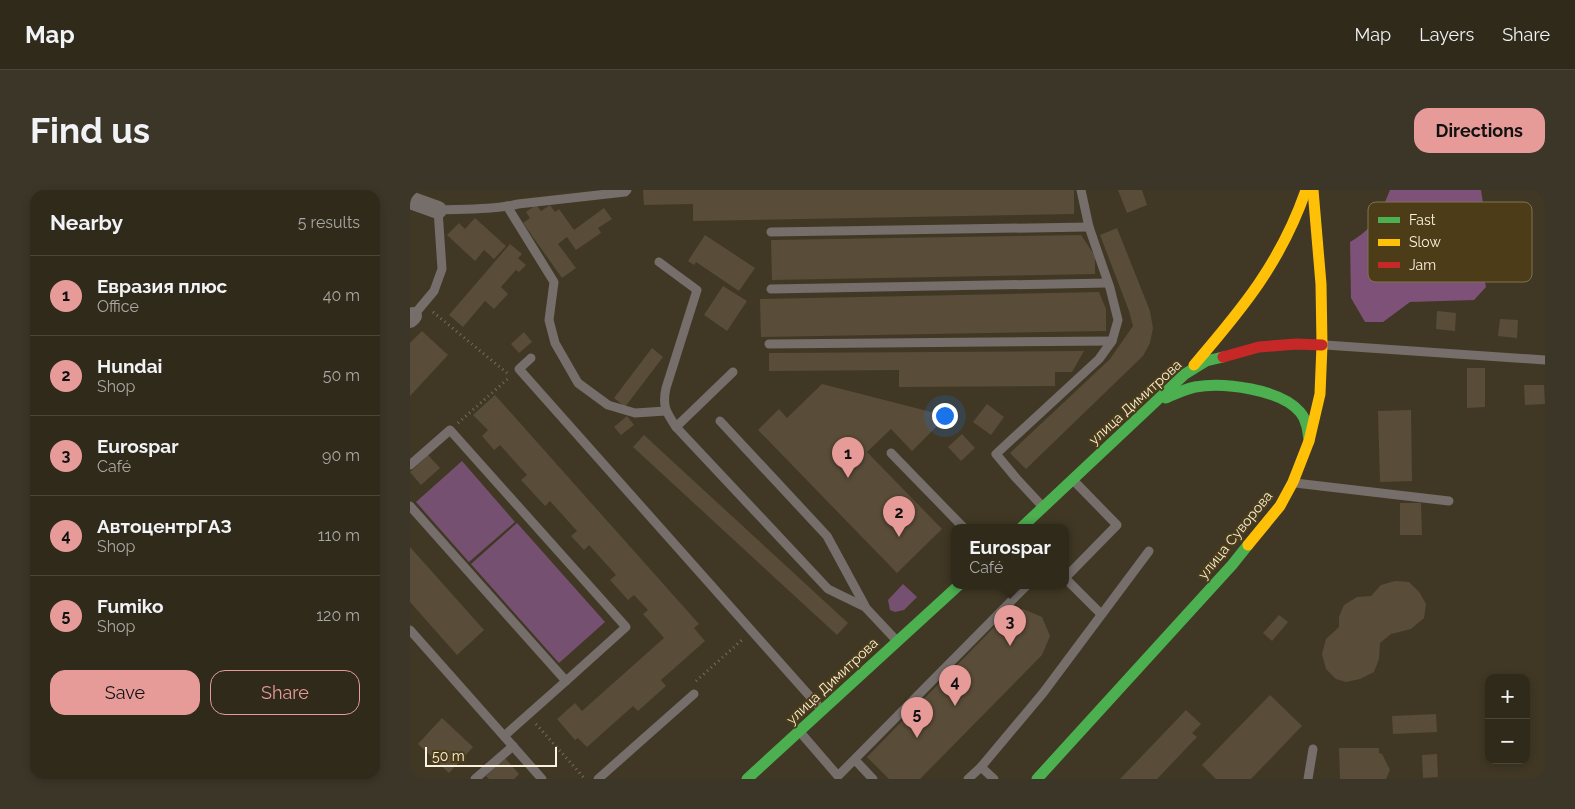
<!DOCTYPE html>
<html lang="en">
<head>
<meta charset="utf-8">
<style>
	:root { --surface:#302a1b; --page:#3c3628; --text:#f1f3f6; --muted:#a8a7a3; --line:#4b463a; --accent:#e69b98 }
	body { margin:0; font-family:Raleway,sans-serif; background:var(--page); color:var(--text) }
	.controls { position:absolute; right:15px; bottom:15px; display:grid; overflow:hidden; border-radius:10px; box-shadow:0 2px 8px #0003 }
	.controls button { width:45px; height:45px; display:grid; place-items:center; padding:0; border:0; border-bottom:1px solid var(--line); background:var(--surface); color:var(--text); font:25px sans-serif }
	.scale { position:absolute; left:15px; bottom:12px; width:132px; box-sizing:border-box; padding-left:5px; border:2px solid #fbf2de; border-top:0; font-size:14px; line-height:18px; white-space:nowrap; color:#fbf2de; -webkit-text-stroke:4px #4c3d18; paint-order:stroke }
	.you { position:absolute; left:534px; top:225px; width:18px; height:18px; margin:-12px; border:4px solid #fff; border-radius:50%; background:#1a73e8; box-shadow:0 0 0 8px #1a73e833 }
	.badge { display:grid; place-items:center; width:32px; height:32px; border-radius:50%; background:var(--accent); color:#111; font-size:16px; font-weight:700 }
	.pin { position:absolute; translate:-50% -41px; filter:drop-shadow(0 1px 2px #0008) }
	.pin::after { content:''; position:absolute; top:26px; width:18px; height:15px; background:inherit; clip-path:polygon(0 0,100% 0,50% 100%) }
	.popup { position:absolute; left:541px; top:334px; width:118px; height:65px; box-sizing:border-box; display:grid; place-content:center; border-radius:10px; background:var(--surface); filter:drop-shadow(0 1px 4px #0005); font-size:16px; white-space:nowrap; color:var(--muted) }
	.popup b { font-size:19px; color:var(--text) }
	.popup::after { content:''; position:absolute; left:50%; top:100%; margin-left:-10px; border:10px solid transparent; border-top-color:var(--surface) }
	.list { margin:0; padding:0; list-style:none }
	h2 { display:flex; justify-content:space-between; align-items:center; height:65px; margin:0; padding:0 20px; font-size:21px }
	h2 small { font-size:16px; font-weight:400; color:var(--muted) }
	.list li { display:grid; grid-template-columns:32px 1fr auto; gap:15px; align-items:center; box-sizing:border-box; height:80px; padding:0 20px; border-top:1px solid var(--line) }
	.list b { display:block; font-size:19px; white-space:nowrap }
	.list p { margin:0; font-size:16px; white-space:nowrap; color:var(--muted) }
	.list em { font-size:16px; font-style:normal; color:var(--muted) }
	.actions { display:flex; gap:10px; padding:15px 20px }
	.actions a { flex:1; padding:11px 0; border:1px solid var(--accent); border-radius:15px; text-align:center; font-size:18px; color:var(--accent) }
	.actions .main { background:var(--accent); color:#111 }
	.map { position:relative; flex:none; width:1135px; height:589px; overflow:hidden; border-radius:15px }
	header { display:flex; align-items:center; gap:30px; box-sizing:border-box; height:70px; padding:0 25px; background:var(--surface); border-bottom:1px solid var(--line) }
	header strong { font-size:24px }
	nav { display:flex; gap:28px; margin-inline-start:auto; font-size:18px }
	.intro { display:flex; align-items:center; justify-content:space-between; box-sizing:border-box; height:120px; padding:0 30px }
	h1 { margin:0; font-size:35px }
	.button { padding:12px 22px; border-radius:15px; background:var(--accent); color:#111; font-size:18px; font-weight:700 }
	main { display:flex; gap:30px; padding:0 30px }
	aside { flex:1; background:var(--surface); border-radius:15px; box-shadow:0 2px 8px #0003 }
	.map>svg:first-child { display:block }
	.green { fill:#765070 }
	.forest { fill:#7d5178 }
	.building { fill:#594c38 }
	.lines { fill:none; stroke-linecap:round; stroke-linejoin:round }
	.path { stroke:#756e66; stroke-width:3; stroke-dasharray:1 4; stroke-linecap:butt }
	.lane { stroke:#756e6a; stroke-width:9 }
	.street { stroke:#756e6a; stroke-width:18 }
	.fast { stroke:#4caf50; stroke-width:11 }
	.slow { stroke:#ffc107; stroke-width:11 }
	.jam { stroke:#c62828; stroke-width:11 }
	.labels { text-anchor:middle; stroke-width:4; stroke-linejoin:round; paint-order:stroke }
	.street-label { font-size:14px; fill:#fbf2de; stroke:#4c3d18 }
	.key { fill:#4c3d18; stroke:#807353; stroke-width:1 }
	.key-label { font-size:14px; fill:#fbf2de }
</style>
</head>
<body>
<header>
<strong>Map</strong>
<nav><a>Map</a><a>Layers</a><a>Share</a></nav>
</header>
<div class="intro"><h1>Find us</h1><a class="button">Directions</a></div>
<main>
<aside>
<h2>Nearby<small>5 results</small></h2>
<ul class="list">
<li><span class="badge">1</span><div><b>Евразия плюс</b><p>Office</p></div><em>40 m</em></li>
<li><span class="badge">2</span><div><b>Hundai</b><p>Shop</p></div><em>50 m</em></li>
<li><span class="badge">3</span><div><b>Eurospar</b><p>Café</p></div><em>90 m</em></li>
<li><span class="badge">4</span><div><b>АвтоцентрГАЗ</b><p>Shop</p></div><em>110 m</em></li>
<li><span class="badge">5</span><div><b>Fumiko</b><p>Shop</p></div><em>120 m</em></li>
</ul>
<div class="actions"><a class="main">Save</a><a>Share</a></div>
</aside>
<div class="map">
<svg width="1135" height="589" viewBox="0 0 1135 589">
	<rect width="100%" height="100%" fill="#403824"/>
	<g class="green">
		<path d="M52,271L105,332L59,372L6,312Z"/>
		<path d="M107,333L195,432L149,473L61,374Z"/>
		<path d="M493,394L507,407L494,420L485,422L480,420L478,410Z"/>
	</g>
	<path class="forest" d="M980,0H1071L1073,13L1066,46L1076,97L1064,110L1000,112L973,132H955L941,108L940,52C964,38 970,25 980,0Z"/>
	<g class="building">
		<path d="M233,0H664V24L283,31V14L234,15Z"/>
		<path d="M708,0H732L737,15L717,23Z"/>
		<path d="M126,15L131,21L140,15L145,22L149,19L164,40L194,18L202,29L188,38L191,43L166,60L157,47L148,54L166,78L152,88L113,33L120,28L116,22Z"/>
		<path d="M65,28L96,56L84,69L74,60L65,71L37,45L49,33L55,39Z"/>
		<path d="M707,38L740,121L743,138L740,153L733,166L616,279L600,263L700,169L723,136L719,121L690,45Z"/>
		<path d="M295,45L345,78L329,101L286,72L284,75L278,71Z"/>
		<path d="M671,45L685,66V84L362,90L361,50Z"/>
		<path d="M100,54L112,64L108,68L116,75L109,82L106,80L91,97L98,104L84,119L75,111L53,137L39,125Z"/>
		<path d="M313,96L337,111L317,141L294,125Z"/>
		<path d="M689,102L696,119V141L351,147L350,109Z"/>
		<path d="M1027,121L1046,123L1045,141L1026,139Z"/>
		<path d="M1090,129L1108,130L1107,148L1088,146Z"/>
		<path d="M12,141L38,165L0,206V153Z"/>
		<path d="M114,142L122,152L109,163L101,154Z"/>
		<path d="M242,158L253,167L215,217L204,208Z"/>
		<path d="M674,161L662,182H645V196L489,197V180L359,181V163Z"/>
		<path d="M1057,178H1075V217L1057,218Z"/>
		<path d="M412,194L537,226L502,261L481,239L457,262L532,339L487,383L348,240L369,219L377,228Z"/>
		<path d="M1114,195H1134L1135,214L1115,215Z"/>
		<path d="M85,205L289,434L284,438L295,451L251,490L256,496L228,521L223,516L177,557L168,548L165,550L147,529L165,513L172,521L254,448L233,424L238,420L224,405L218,410L200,390L206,385L179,355L174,360L161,346L167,341L140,311L135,316L111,290L117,285L90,255L84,260L72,246L78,240L63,225Z"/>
		<path d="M577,214L594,227L581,245L563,232Z"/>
		<path d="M1001,220L1002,291L970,292L968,221Z"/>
		<path d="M217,226L224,235L211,245L204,237Z"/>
		<path d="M552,244L565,258L551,271L538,257Z"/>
		<path d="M234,245L438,433L427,445L223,257Z"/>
		<path d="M18,265L30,278L11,295L0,282Z"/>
		<path d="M990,313H1011L1012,345H990Z"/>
		<path d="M0,357L74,440L47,465L0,412Z"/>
		<path d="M985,391L999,392L1010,403L1016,414L1014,428L1001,439L981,444L970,453L969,469L964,482L950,489L936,492L926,489L916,479L912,464L916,449L929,437V427L934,415L947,407L961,406L971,395Z"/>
		<path d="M613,419L632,427L640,446L632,465L510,589H479L457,567L594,427Z"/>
		<path d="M869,425L878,432L862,451L853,443Z"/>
		<path d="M860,505L892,536L841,589H806L792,575Z"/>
		<path d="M776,520L791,534L782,543L787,547L747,589H710Z"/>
		<path d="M1026,524L1027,542L983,544L982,526Z"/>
		<path d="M32,528L63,557L39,583L8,554Z"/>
		<path d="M929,558H969V563L972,564L980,580L976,589H930Z"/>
		<path d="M1027,564L1028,587L1013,588L1012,565Z"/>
		<path d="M95,568L109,584L104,589H79L76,586Z"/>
	</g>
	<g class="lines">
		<g class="path">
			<path d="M23,122L97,183"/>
			<path d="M48,233L100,187"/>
			<path d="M286,491L333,449"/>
			<path d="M126,534L175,589"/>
		</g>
		<g class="lane">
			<path d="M97,16L144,92L139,130L145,153L168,193L198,215L225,223L256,221"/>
			<path d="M361,42L679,37"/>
			<path d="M249,72L287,100L256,198C252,216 256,222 266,237L418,399L455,417L487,451"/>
			<path d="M361,99L698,93"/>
			<path d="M3,126L24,101L32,79L28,20C55,19 82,20 108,14L215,2L217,0"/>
			<path d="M359,154L702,151"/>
			<path d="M915,155L1135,170"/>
			<path d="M121,168L109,179L412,520"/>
			<path d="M310,231L417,346L455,416"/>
			<path d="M266,237L323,182"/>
			<path d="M481,263L553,337"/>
			<path d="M0,275L40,240L216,437L156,491"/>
			<path d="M885,293L1039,311"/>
			<path d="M0,316L156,491L94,546"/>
			<path d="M633,317L606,288L586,264L689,169L702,151L708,130L700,98L679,37L671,0"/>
			<path d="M655,388L707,335L664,291"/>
			<path d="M656,389L691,424"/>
			<path d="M0,440L132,589"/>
			<path d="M390,542L428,586L617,395"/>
			<path d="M445,570L463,589"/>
			<path d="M571,577L584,589"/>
			<path d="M65,589L103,556"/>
			<path d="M188,589L284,504"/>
			<path d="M558,589L571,577L633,503L739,361"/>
			<path d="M898,589L903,559"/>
		</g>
		<g class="street">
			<path d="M0,10L28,20"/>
			<path d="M0,129L3,126"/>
		</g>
		<g class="fast">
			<path d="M756,208C765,204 775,199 785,197C813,192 871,199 890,222C897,230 898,241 899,251"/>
			<path d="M612,337L775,184L796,171L813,167"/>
			<path d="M337,589L549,395"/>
			<path d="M627,589L822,375L838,355"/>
		</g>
		<g class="slow">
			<path d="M784,175C833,118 871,72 896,0"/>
			<path d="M838,355L870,316L883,292L899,251L910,204L912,155L911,94L903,0"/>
		</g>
		<path class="jam" d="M813,167L849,157L886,154L912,155"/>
	</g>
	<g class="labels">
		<g class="street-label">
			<text transform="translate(725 212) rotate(-42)" y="5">улица Димитрова</text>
			<text transform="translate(825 345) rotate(-51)" y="5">улица Суворова</text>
			<text transform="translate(422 491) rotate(-43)" y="5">улица Димитрова</text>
		</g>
	</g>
	<rect x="958" y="12" width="164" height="80" rx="8" class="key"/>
	<rect x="968" y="27" width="22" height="6" fill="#4caf50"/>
	<rect x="968" y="49" width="22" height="7" fill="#ffc107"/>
	<rect x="968" y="72" width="22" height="6" fill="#c62828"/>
	<g class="key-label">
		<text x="999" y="35">Fast</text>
		<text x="999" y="57">Slow</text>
		<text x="999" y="80">Jam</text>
	</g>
</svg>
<div class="controls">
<button>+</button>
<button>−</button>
</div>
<div class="scale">50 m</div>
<div class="you"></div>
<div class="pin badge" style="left:438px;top:288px">1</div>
<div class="pin badge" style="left:489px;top:347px">2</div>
<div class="pin badge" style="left:600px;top:456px">3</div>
<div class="popup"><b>Eurospar</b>Café</div>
<div class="pin badge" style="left:545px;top:516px">4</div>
<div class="pin badge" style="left:507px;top:548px">5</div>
</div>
</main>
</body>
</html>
